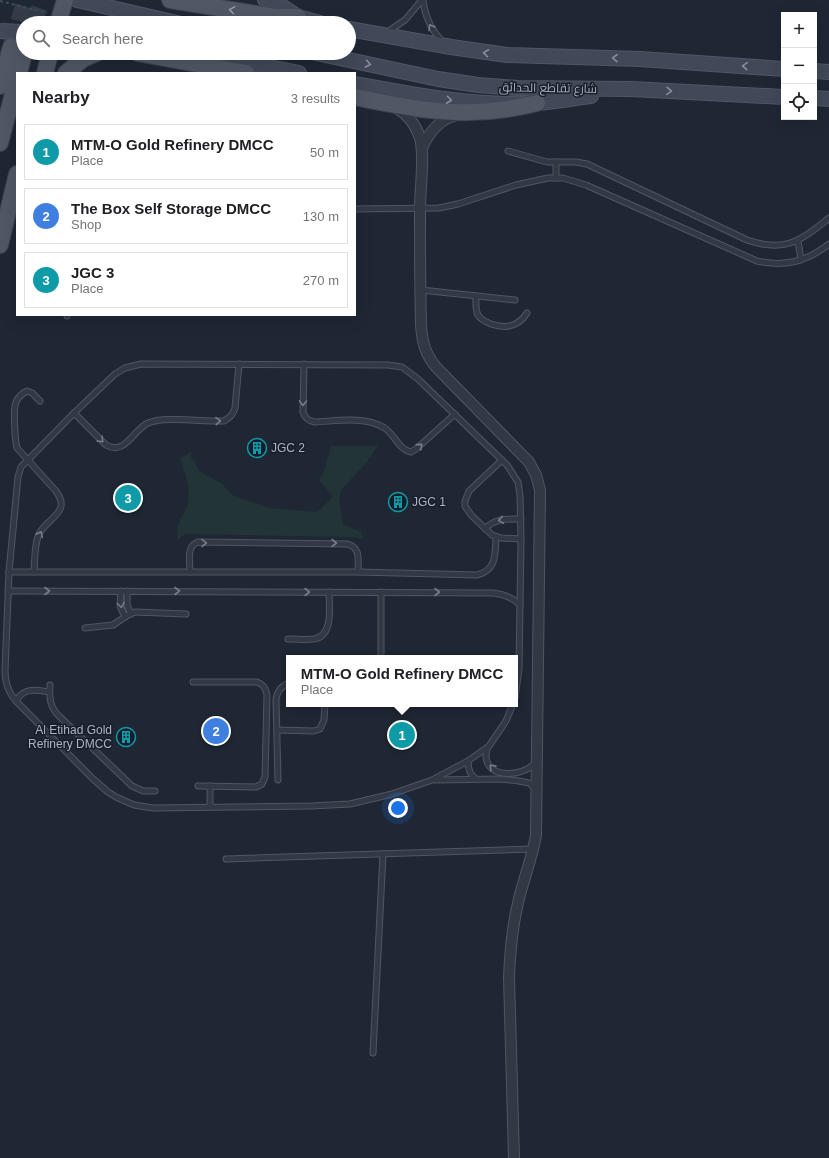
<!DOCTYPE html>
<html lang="en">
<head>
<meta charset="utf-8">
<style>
	:root { --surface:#fff; --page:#f6f6f6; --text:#202124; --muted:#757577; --line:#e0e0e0; --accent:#111827 }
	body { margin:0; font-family:Helvetica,Cairo,sans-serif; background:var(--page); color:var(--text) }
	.controls { position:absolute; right:12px; top:12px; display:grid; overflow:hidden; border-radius:0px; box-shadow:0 4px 16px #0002 }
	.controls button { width:36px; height:36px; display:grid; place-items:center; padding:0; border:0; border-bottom:1px solid var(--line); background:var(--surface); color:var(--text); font:20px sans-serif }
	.you { position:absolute; left:398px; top:808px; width:14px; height:14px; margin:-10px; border:3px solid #fff; border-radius:50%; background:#1a73e8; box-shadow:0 0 0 6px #1a73e833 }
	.badge { display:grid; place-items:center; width:26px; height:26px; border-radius:50%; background:var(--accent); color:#fff; font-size:13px; font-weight:700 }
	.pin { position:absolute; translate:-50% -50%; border:2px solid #fff; box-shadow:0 1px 4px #0006 }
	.popup { position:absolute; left:286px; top:655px; width:232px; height:52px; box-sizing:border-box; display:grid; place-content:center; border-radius:0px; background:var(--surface); filter:drop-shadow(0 1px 3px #0005); font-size:13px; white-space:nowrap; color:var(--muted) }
	.popup b { font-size:15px; color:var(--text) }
	.popup::after { content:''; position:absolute; left:50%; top:100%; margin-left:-8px; border:8px solid transparent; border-top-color:var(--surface) }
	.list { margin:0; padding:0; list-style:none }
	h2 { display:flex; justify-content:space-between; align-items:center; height:52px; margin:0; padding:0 16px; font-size:17px }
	h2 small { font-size:13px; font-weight:400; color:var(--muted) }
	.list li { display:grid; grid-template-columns:26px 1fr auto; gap:12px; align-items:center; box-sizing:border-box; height:56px; margin:0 8px 8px; padding:0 8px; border:1px solid var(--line); border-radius:0px }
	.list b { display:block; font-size:15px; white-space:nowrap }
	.list p { margin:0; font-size:13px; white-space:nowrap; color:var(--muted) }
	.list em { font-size:13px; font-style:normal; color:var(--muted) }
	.icon { flex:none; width:22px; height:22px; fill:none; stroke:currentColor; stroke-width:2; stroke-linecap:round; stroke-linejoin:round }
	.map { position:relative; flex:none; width:829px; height:1158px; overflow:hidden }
	.search { position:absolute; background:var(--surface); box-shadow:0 4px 16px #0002; left:16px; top:16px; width:340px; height:44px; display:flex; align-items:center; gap:10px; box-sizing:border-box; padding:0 14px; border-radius:22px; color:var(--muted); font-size:15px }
	.panel { position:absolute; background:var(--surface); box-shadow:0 4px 16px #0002; left:16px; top:72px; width:340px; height:244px; border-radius:0px }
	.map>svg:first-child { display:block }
	.green { fill:#223436 }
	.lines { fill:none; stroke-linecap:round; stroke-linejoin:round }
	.primary-tunnel { stroke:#343c49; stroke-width:16; stroke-dasharray:16 8; stroke-linecap:butt }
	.service-casing { stroke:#505663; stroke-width:7 }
	.minor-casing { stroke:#505663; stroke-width:12 }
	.secondary-casing { stroke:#505663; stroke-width:16 }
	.primary-casing { stroke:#3c424e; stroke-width:18 }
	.path { stroke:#3e4f53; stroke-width:2; stroke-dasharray:3 3; stroke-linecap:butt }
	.service { stroke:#323945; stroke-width:5 }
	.minor { stroke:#323945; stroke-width:10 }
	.secondary { stroke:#414858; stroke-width:14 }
	.primary { stroke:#505865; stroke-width:16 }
	.secondary-bridge-casing { stroke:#505663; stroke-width:16; stroke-linecap:butt }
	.secondary-bridge { stroke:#414858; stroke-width:14 }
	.oneway { stroke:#959cab }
	.oneway2 { stroke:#757c8a }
	.oneway3 { stroke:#878e9d }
	.labels { text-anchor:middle; stroke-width:3; stroke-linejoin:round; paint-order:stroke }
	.street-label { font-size:12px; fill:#acb3c2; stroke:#181e29 }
	.poi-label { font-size:12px; fill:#acb3c2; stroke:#181e29; text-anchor:start }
</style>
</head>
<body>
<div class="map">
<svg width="829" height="1158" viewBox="0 0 829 1158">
	<rect width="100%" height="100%" fill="#1f2734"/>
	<path class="green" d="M331,446H378L366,463L341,490L339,500L343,524L361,532L363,539L350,537L185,534L177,541C178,535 177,528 179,523C181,516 186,510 188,503C191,487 185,472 180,458L191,452V458L194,460L199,471L221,483L234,496L269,508L317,512L333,497L319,480L324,471Z"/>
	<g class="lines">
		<g class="primary-tunnel">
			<path d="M34,23L42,0"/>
			<path d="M11,44L25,0"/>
		</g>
		<g class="service-casing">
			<g id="service">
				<path d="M423,0C425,17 431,30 443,42"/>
				<path d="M386,33L405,20L422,0"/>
				<path d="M508,151L547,162H576L587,164L747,240C784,253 802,241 829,218"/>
				<path d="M556,178V162"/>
				<path d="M355,209L439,208L458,204L516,185L548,178H563L586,185L757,261C785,267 806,262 829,244"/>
				<path d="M798,241L801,260"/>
				<path d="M421,290L515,300"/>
				<path d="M476,296C476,302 475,309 478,315C481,320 486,322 491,324C506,329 518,327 527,313"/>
				<path d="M67,316V315"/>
				<path d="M304,364L303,412C305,419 309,421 315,422C337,421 364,416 383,427C394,433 399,450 411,452L416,449L455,414"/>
				<path d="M74,413L106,445C125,456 133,430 148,423C165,416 204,422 224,421C231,417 233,414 235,408L239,364"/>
				<path d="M502,460L469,491L465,501V506L471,515L492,535L501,538L521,539"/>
				<path d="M485,529C495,518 507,519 521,519"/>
				<path d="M9,572H358L477,575C497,570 495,554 496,537"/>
				<path d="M34,572C35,560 34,545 39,534C47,518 73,512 55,490L17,448C15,441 13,409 16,402C18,397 23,393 27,391L32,393L40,401"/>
				<path d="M190,572C190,561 186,546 198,542L347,544C361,547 358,560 358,572"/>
				<path d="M8,591L493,593C504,594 512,597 520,605"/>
				<path d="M121,591L120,606L125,617"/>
				<path d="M127,591V605L131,614"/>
				<path d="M85,628L113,625L128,615L135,612L186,614"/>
				<path d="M288,639C297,639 306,640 314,639C334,636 329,606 329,592"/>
				<path d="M381,658V592"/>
				<path d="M193,682H257C263,684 266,688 267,695L265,777L262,784L256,787L198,786"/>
				<path d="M50,685C49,698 50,707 59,716L132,786L143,791H155"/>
				<path d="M16,701C24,687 36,690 49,692"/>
				<path d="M513,704L506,721L487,749C479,778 521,780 536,762"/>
				<path d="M277,730L314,731L320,729L324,720L325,704"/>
				<path d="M489,746L468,761L432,780L392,794L350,804L311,806L153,808L134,805L116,797L108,792L93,779L16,701C8,692 5,683 5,671L9,572L18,477L21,467L74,413L115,374L125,368L141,364L388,365L402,367L418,379L507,465L518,482L520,495L521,539L519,669L515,698"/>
				<path d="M468,761C468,769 470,775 476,779"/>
				<path d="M278,780L276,700C277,691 281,686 289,683"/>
				<path d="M435,780L500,779L519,781L529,783L536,789"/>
				<path d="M210,807V786"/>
				<path d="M226,859L534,849"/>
				<path d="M373,1053L383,854"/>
			</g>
		</g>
		<g class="minor-casing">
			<g id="minor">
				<path d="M395,107C407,114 416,125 420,138C425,156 420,188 420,208C420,247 420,286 421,325C422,341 425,354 436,367L529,462L536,475L540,490L536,835C532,859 523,880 518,903C512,928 510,952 509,977L514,1158"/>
				<path d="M422,148C429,132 439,119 457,115"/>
			</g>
		</g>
		<g class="secondary-casing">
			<g id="secondary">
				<path d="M77,0L177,23"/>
				<path d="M265,0L280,5L298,17L320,23"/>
				<path d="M349,29L451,47L507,55L640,59L784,69"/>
				<path d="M201,53L299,73"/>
				<path d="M316,53L438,79L478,85L518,88L631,89L784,97"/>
				<path d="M814,71L829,72"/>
				<path d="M355,84C415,95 475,107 536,103C554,102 573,98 591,96"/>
				<path d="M814,98L829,99"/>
			</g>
		</g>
		<g class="primary-casing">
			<g id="primary">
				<path d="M170,0L275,17H298"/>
				<path d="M58,23L65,0"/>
				<path d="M137,53L246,73"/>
				<path d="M19,73L24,54"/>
				<path d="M45,73L50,53"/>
				<path d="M66,73L83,59L97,53"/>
				<path d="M0,86L11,47"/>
				<path d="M355,97C420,111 471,120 537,103"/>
				<path d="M0,143L17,79"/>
				<path d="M0,245L17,174"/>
			</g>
		</g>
		<g class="path">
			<path d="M0,1L47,13"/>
			<path d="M71,19L87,23"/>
		</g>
		<use href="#service" class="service"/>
		<use href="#minor" class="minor"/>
		<use href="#secondary" class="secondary"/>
		<use href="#primary" class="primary"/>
		<g class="secondary-bridge-casing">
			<path id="secondary-bridge" d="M0,31L23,32"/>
		</g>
		<use href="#secondary-bridge" class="secondary-bridge"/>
	</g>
	<defs><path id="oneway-chevron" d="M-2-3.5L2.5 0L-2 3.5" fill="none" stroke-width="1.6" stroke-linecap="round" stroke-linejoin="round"/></defs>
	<use class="oneway" href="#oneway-chevron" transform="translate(232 10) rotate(-171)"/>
	<g class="oneway2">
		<use href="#oneway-chevron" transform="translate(431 27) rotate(-121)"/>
		<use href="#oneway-chevron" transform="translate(303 403) rotate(91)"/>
		<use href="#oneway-chevron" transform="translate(218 421) rotate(-3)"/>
		<use href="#oneway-chevron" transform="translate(101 440) rotate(45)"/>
		<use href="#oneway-chevron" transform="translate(420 446) rotate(-41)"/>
		<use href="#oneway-chevron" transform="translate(501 520) rotate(172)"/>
		<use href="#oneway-chevron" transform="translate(40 534) rotate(-63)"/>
		<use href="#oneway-chevron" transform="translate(204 543) rotate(-1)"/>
		<use href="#oneway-chevron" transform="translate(334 543)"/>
		<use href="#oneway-chevron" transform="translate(47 591)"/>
		<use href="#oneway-chevron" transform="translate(177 591)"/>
		<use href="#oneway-chevron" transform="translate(307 592)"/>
		<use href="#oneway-chevron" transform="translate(437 592)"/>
		<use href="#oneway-chevron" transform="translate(121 605) rotate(82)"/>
		<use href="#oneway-chevron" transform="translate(492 767) rotate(-136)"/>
	</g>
	<g class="oneway3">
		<use href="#oneway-chevron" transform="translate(486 53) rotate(-172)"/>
		<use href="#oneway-chevron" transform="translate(615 58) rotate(-179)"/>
		<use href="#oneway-chevron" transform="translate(368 64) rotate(11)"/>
		<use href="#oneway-chevron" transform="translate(745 66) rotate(-176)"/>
		<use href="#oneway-chevron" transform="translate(669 91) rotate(3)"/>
		<use href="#oneway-chevron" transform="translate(449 100) rotate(7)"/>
	</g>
	<defs>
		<g id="building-ring" transform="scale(1)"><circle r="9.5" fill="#181e29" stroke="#0f9aa8" stroke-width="1.5"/><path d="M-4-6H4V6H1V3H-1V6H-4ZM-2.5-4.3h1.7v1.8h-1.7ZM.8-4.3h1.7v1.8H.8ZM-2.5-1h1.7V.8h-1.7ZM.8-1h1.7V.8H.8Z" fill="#0f9aa8"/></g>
	</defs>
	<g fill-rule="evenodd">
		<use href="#building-ring" x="257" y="448"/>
		<use href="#building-ring" x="398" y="502"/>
		<use href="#building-ring" x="126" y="737"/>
	</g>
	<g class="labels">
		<g class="street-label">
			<text transform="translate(548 88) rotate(1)" y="4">شارع تقاطع الحدائق</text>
		</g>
		<g class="poi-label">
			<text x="271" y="452">JGC 2</text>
			<text x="412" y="506">JGC 1</text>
			<text x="112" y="734" text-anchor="end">Al Etihad Gold<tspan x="112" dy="14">Refinery DMCC</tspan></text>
		</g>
	</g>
</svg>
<div class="controls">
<button>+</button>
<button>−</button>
<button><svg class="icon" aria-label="locate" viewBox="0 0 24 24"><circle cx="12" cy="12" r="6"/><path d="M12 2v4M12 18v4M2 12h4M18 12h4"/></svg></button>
</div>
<div class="you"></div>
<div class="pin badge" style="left:402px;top:735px;background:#0f9aa8">1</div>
<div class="popup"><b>MTM-O Gold Refinery DMCC</b>Place</div>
<div class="pin badge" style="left:216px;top:731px;background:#3f7fe0">2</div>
<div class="pin badge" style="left:128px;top:498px;background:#0f9aa8">3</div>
<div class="search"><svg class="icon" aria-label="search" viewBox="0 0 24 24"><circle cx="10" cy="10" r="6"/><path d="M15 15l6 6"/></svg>Search here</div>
<section class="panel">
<h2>Nearby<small>3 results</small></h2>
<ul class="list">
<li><span class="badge" style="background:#0f9aa8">1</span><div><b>MTM-O Gold Refinery DMCC</b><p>Place</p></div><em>50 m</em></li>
<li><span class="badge" style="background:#3f7fe0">2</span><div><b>The Box Self Storage DMCC</b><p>Shop</p></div><em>130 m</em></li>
<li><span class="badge" style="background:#0f9aa8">3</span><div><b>JGC 3</b><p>Place</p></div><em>270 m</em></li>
</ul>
</section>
</div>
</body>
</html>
